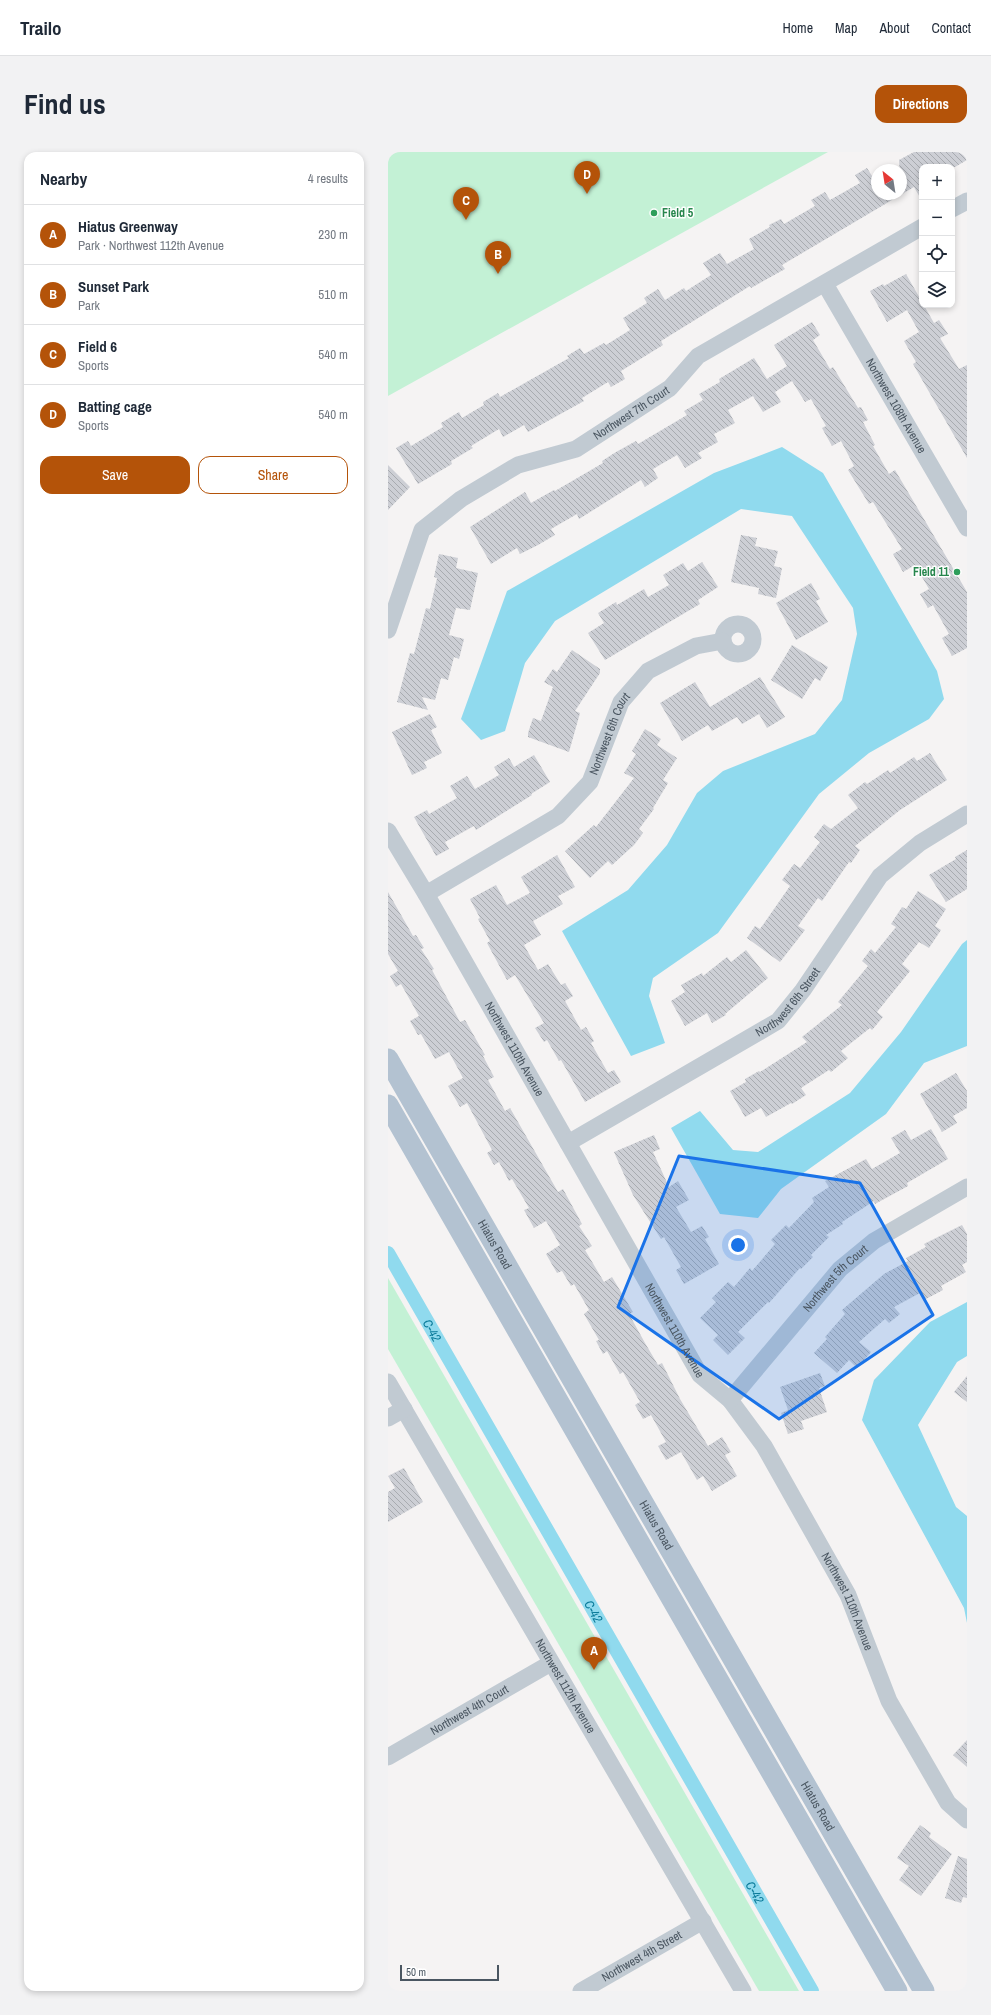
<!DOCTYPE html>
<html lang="en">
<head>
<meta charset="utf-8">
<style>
	:root { --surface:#fff; --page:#f2f2f3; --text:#1f2937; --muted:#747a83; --line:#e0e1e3; --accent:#b45309 }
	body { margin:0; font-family:"Archivo Narrow",sans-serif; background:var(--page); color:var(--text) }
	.controls { position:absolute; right:12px; top:12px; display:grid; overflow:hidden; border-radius:8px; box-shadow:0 2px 6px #0003 }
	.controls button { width:36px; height:36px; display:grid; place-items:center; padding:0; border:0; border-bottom:1px solid var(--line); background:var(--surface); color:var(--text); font:20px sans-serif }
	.compass { position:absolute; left:483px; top:12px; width:36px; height:36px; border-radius:50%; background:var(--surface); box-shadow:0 2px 6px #0003; rotate:330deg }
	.scale { position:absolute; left:12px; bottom:10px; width:99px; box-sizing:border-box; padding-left:4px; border:2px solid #4a5661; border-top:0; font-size:11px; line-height:14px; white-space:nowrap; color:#4a5661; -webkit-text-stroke:3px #fff; paint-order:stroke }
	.you { position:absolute; left:350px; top:1093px; width:14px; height:14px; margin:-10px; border:3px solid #fff; border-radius:50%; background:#1a73e8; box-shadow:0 0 0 6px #1a73e833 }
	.badge { display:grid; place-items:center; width:26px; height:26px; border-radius:50%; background:var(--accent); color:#fff; font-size:13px; font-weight:700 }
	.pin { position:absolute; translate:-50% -33px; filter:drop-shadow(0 1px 2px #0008) }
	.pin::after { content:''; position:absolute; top:21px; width:14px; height:12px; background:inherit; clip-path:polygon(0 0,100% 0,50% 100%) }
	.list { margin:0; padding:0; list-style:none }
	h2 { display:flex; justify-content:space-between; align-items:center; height:52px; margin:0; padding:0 16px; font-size:17px }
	h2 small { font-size:13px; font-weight:400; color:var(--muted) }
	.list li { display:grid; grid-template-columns:26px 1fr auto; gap:12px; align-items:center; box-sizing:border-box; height:60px; padding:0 16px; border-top:1px solid var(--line) }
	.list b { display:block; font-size:15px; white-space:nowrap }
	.list p { margin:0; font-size:13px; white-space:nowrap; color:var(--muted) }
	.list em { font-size:13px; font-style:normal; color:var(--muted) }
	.actions { display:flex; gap:8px; padding:12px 16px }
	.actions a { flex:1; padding:9px 0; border:1px solid var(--accent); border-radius:12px; text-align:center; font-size:14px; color:var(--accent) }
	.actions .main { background:var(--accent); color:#fff }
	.icon { flex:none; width:22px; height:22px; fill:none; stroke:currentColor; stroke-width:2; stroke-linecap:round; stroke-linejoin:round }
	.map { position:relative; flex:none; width:579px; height:1839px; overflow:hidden; border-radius:12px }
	header { display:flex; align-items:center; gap:24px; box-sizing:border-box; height:56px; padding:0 20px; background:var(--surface); border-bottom:1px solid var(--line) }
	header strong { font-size:19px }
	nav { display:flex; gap:22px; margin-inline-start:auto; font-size:14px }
	.intro { display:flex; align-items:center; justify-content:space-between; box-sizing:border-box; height:96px; padding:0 24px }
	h1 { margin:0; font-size:28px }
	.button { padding:10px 18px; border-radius:12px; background:var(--accent); color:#fff; font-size:14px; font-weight:700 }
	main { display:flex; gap:24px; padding:0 24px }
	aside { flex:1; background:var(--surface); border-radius:12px; box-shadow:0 2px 6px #0003 }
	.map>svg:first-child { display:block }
	.green { fill:#c3f1d5 }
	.water { fill:#90daee }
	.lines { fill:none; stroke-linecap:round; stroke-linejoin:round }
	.canal { stroke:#90daee; stroke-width:14 }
	.building { fill:url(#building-back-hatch) }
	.minor { stroke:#c1cad2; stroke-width:17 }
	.major { stroke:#b3c2d1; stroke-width:21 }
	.marked { fill:#1a73e8; fill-opacity:0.2; stroke:#1a73e8; stroke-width:3; stroke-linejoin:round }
	.leisure-dot { fill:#2e9e5b; stroke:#fff; stroke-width:1.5 }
	.labels { text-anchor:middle; stroke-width:3; stroke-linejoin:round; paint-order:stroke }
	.leisure-label { font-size:12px; font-weight:bold; fill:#27864d; stroke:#fff; text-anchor:start }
	.street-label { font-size:12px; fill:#4a5661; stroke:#fff }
	.water-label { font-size:13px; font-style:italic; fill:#0c7c9b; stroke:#fff }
</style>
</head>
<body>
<header>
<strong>Trailo</strong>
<nav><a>Home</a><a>Map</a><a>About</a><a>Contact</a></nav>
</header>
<div class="intro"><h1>Find us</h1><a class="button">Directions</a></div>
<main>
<aside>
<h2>Nearby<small>4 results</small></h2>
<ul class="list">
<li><span class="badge">A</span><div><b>Hiatus Greenway</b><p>Park · Northwest 112th Avenue</p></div><em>230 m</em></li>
<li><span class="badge">B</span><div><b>Sunset Park</b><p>Park</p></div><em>510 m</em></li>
<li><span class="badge">C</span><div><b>Field 6</b><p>Sports</p></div><em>540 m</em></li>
<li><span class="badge">D</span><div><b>Batting cage</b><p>Sports</p></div><em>540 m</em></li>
</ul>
<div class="actions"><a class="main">Save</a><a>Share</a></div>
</aside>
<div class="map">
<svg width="579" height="1839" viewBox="0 0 579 1839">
	<defs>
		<pattern id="building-back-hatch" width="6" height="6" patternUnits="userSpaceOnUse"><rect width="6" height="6" fill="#cdcfd5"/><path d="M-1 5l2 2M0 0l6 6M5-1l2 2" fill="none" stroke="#a8abb0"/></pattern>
	</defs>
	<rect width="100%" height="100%" fill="#f5f3f3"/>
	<g class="green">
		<path d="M0,0H440L0,244Z"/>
		<path d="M0,1126L411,1839H371L0,1197Z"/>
	</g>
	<g class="water">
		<path d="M394,295L435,321L549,519L556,547L541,567L481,601L431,642L330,781L265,826L261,844L277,891L243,904L174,779L240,738L279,693L309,641L335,619L427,582L454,548L469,482L465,456L404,364L353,357L167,469L137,511L117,579L93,588L73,567L119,439L326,321Z"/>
		<path d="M579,788V894L536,911L498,962L393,1037L370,1066L332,1062L283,976L312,959L345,998L370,1000L462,941L513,880L574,792Z"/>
		<path d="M579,1150V1204L569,1210L530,1273L568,1355L579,1364V1471L576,1456L474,1268L486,1228L542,1170Z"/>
	</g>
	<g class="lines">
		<path class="canal" id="s1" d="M0,1101L424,1839"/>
	</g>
	<g class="building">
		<path d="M526,0H579V8L567,15H534V49L526,35L394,113L397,117L363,136L362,134L273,189L275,193L233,219L237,227L223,235L220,230L194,246L196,249L140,280L136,273L115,285L111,277L83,294L85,296L63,309L64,312L30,332L8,296L20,289L23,294L55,275L53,271L71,260L74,266L96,253L95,250L110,241L112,245L181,206L179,204L192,196L196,202L216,191L218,193L242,178L235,166L259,151L256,146L270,137L277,148L296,136L298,139L323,123L315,111L332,101L339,112L366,97L361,87L382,75L381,73L393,67L396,72L427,54L423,48L437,40L442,48L472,31L467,23L479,16L484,24L489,21V42H513L511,8Z"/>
		<path d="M518,122L546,171L551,168L560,182L552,186L571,217L579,213V306L525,212L528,210L516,189L531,180L519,158L499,170L482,139L495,132L496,134Z"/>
		<path d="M424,170L432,183L425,188L442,217L445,215L470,256L473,255L480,268L475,270L487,293L485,294L501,322L507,318L579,440V496L564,504L554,486L561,482L545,453L540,456L532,442L541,437L527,413L515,420L505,402L514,397L485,350L481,352L460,318L466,314L453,289L444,294L434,276L438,274L423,247L417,250L404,229L387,240L393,250L375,260L365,244L340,258L347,271L326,282L330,290L310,301L314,306L297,316L289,303L265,317L270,326L257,335L253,328L191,367L189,362L163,377L167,383L150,393L132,402L129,396L103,412L82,375L137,340L143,351L166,338L167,339L215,311L214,309L228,300L248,289L250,292L299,263L296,259L315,248L311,242L332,230L331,227L366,206L379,227L399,214L386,193Z"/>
		<path d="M0,313L22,335L0,358Z"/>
		<path d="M353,383L369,386L367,394L390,399L386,414L394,416L388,446L370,442L371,436L343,430Z"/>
		<path d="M51,402L70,406L68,416L90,421L82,458L68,456L61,483L76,487L71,507L66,505L60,528L53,526L47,548L34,545L40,558L9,550L22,501L26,502L38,456L42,457L49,426L46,425Z"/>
		<path d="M314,410L330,435L310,448L312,452L217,508L200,481L216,471L210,461L228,450L229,453L256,437L260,445L281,433L275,423L295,411L300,419Z"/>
		<path d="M423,431L432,447L428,449L440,470L408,488L388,451Z"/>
		<path d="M404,493L440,515L432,529L427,526L414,547L383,528Z"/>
		<path d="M184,498L212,517V521L187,559L192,561L181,600L140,585V581L145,566L153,569L165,535L156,530L165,517L169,520Z"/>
		<path d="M372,525L397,565L379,576L371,562L354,572L349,565L324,579L320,573L294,589L272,551L307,530L322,555Z"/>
		<path d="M42,562L49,575L43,578L54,601L36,610L39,616L24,623L4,580Z"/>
		<path d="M257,577L273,587L269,593L289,606L275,628L280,631L265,656L266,657L251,677L255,681L246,693L224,713L220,709L202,726L177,699L206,673L208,675L246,626L236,621L248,602L244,599Z"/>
		<path d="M542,601L559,628L512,658L467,694L472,698L463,711L461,710L434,749L430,746L410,774L417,778L392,810L359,786L367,774L372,777L402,734L394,728L406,712L412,716L432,690L426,685L436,672L443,677L470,656L460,643L477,630L479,632L500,618L502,621L526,605L529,609Z"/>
		<path d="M146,603L162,630L143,642L144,643L88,678L86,674L57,690L61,697L48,704L26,665L39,658L41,662L69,646L62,634L79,624L87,637L111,623L106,615L121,606L126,615Z"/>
		<path d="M579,698V737L558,750L541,723L568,707L567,705Z"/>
		<path d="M169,703L187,735L170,744L175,752L145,769L153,783L136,793L150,818L160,812L173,833L177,831L185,844L177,849L193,878L198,875L206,889L203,891L220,921L226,918L233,930L197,950L173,908L171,909L159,888L156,890L147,876L156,871L127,823L119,828L99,791L102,789L90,767L92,766L82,747L108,733L119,753L142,741L133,725Z"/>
		<path d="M530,739L558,757L547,774L553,778L541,796L531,790L514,812L522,819L489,860L495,865L484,878L482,876L453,899L460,906L443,920L441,918L413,936L418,943L404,952L403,951L378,965L373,956L357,965L342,939L358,930L357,927L371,919L372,920L419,890L414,885L454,853L450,850L480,814L474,809L483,797L487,801L508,775L503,772L514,755L518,757Z"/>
		<path d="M0,740L25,784L28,783L36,796L33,797L46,817L44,818L72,870L77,868L97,903L95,904L106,925L100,928L117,959L122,956L170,1040L175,1037L194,1072L191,1074L204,1094L197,1098L216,1130L224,1125L245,1160L241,1162L257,1191L270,1213L274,1211L292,1247L320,1294L334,1285L343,1300L337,1303L349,1324L324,1339L315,1324L309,1328L293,1300L278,1308L270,1294L278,1290L263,1263L255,1267L247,1253L252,1250L235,1220L232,1222L219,1199L215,1202L208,1189L211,1188L196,1162L201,1158L186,1132L183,1134L174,1119L169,1121L158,1102L172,1093L158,1069L146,1076L136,1058L141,1056L124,1027L121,1029L111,1010L106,1013L99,1001L104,998L79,951L72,955L60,934L75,926L61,900L47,907L33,882L30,883L22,869L31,864L13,832L8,835L2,824L10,819L0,802Z"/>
		<path d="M358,798L380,826L337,862L338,863L324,871L319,861L297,874L283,849L297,840L293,833L314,821L315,824L339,805L343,810Z"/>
		<path d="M568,921L579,939V956L565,964L569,971L554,980L532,942Z"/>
		<path d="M543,977L560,1007L519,1031L520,1034L487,1052L486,1049L454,1070L455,1072L438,1083L441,1085L423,1103L425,1105L413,1117L412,1116L381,1151L380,1150L350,1180L357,1186L340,1203L325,1188L330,1183L312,1166L328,1150L324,1146L340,1130L346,1135L362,1116L364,1119L387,1092L383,1088L398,1073L401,1076L426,1050L424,1046L441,1035L437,1029L478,1007L484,1017L512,1001L503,986L517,978L523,988Z"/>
		<path d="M266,983L272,997L265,1000L281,1035L290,1029L301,1048L288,1055L303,1080L314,1074L321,1085L317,1087L331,1112L296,1132L288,1118L293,1115L276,1085L273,1087L245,1043L226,1000Z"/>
		<path d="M574,1073L579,1082V1110L574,1113L578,1120L553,1134L555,1138L536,1148L532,1141L506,1155L512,1162L501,1171L497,1167L471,1190L483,1200L469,1216L461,1208L449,1221L426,1201L439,1187L437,1185L457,1162L454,1158L496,1122L520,1109L518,1106L538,1095L536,1092Z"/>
		<path d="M432,1221L437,1234L431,1236L439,1260L413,1269L416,1277L400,1282L393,1261L400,1258L392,1235Z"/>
		<path d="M579,1224V1250L566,1240Z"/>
		<path d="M16,1316L35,1350L0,1370V1340L7,1336L0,1324Z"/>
		<path d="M579,1588V1615L565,1603Z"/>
		<path d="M532,1673L543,1681L541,1685L564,1702L533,1744L511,1728L521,1714L509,1706Z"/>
		<path d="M570,1704L579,1707V1746L575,1745L573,1751L557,1746Z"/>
	</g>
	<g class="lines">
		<g class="minor">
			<path d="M564,57L579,49"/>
			<path id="s2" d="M437,132L579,376"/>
			<circle cx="350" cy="487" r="15"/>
			<path id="s3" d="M0,478L34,378L73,347L130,313L188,297L282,236L310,204L534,75"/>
			<path id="s4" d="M0,679L38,742L312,1223L342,1248L376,1294L460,1443L501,1549L560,1651L579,1668"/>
			<path id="s5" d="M38,742L170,664L202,630L233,550L260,519L308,494L335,489"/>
			<path id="s6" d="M180,991L390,869L415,838L492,724L532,691L579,662"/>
			<path id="s7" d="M0,1230L355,1839"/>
			<path id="s8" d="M342,1248L452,1117L486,1089L579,1035"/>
			<path d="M0,1266L16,1257"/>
			<path id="s9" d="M0,1605L163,1511"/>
			<path id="s10" d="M193,1839L315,1769"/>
		</g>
		<g class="major">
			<path id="s11" d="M0,907L536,1839"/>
			<path d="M0,953L509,1839"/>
		</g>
	</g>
	<path class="marked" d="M291,1004L472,1031L545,1163L391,1267L230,1155Z"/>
	<g class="leisure-dot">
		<circle cx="266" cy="61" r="4"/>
		<circle cx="569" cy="420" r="4"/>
	</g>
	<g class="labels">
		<g class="leisure-label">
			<text x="274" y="65">Field 5</text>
			<text x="561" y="424" text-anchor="end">Field 11</text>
		</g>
		<g class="street-label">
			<text dy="4" stroke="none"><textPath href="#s2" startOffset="141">Northwest 108th Avenue</textPath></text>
			<text dy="4" stroke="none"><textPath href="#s3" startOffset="348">Northwest 7th Court</textPath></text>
			<text dy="4" stroke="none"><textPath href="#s5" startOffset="252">Northwest 6th Court</textPath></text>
			<text dy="4" stroke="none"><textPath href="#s6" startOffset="263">Northwest 6th Street</textPath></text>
			<text dy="4" stroke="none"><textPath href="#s4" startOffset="252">Northwest 110th Avenue</textPath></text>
			<text dy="4" stroke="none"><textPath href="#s11" startOffset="214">Hiatus Road</textPath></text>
			<text dy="4" stroke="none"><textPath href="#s8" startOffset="161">Northwest 5th Court</textPath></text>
			<text dy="4" stroke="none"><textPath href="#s4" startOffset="576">Northwest 110th Avenue</textPath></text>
			<text dy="4" stroke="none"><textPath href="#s11" startOffset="538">Hiatus Road</textPath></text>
			<text dy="4" stroke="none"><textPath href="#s4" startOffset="900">Northwest 110th Avenue</textPath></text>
			<text dy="4" stroke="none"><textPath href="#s7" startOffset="352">Northwest 112th Avenue</textPath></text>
			<text dy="4" stroke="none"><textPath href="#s9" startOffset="94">Northwest 4th Court</textPath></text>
			<text dy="4" stroke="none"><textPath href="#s11" startOffset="862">Hiatus Road</textPath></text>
			<text dy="4" stroke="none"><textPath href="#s10" startOffset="70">Northwest 4th Street</textPath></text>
		</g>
		<g class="water-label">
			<text dy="5" stroke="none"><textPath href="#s1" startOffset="89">C-42</textPath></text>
			<text dy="5" stroke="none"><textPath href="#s1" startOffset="413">C-42</textPath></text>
			<text dy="5" stroke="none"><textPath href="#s1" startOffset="737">C-42</textPath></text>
		</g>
	</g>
</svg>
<div class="controls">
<button>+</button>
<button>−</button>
<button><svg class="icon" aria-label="locate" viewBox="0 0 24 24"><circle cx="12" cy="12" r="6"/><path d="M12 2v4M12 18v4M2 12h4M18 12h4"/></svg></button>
<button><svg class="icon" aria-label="layers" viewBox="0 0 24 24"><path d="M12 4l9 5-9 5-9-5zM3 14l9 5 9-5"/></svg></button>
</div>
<svg class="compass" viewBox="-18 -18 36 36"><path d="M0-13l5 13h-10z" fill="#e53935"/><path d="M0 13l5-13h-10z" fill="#747a83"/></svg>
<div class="scale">50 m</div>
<div class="you"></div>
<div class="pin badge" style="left:206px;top:1518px">A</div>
<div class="pin badge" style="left:110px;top:122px">B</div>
<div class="pin badge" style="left:78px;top:68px">C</div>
<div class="pin badge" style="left:199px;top:42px">D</div>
</div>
</main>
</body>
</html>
